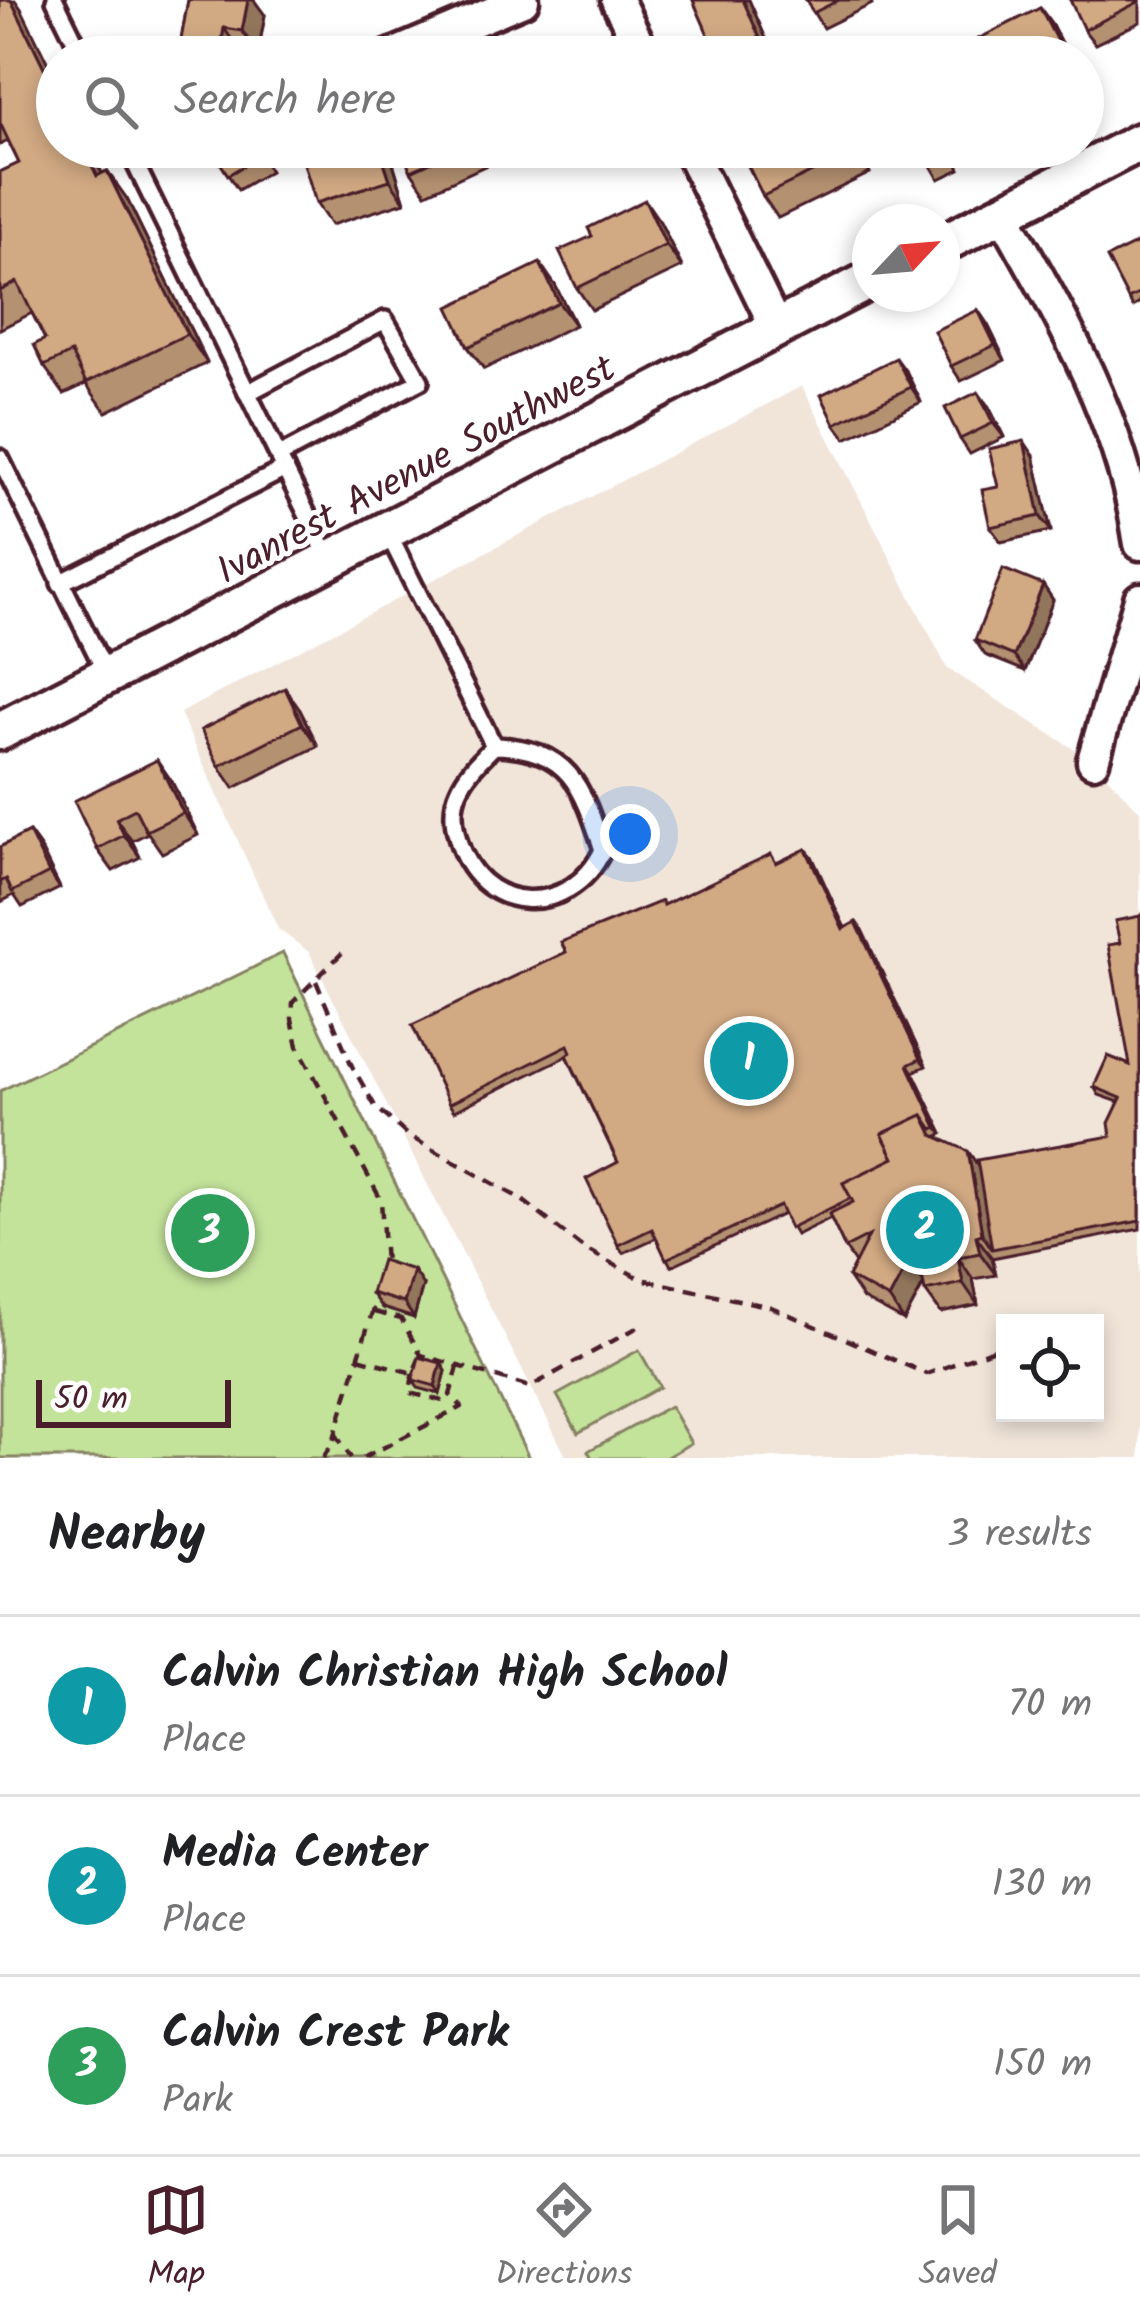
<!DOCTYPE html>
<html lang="en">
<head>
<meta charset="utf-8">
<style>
	:root { --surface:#fff; --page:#f2f2f2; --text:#202124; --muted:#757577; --line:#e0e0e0; --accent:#4a1f2b }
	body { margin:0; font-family:Kalam,sans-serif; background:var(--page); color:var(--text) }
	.controls { position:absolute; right:36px; bottom:36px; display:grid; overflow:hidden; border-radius:0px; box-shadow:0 6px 18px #0003 }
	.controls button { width:108px; height:108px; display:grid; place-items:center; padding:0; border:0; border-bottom:3px solid var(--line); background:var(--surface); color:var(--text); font:60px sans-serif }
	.compass { position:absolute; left:852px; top:204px; width:108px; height:108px; border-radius:50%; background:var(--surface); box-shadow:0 6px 18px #0003; rotate:64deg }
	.scale { position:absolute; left:36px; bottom:30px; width:195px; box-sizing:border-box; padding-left:12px; border:6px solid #4a1f2b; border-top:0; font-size:33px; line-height:42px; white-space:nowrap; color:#4a1f2b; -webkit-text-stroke:9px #fff; paint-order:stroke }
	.you { position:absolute; left:630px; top:834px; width:42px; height:42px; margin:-30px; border:9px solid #fff; border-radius:50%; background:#1a73e8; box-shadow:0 0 0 18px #1a73e833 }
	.badge { display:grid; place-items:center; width:78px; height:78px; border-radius:50%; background:var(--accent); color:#fff; font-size:39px; font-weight:700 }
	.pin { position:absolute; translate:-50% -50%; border:6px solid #fff; box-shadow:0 3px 12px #0006 }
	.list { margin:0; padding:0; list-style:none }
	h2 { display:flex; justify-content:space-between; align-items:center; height:156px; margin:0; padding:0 48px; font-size:51px }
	h2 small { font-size:39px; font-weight:400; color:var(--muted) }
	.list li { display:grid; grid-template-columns:78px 1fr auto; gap:36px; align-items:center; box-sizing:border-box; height:180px; padding:0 48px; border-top:3px solid var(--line) }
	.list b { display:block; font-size:45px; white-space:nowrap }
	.list p { margin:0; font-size:39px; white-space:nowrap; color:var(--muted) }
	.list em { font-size:39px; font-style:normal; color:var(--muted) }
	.icon { flex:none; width:66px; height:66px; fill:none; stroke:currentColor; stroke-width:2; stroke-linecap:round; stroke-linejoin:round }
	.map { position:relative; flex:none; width:1140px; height:1458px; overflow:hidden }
	.search { position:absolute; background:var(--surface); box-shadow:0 6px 18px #0003; left:36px; right:36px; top:36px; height:132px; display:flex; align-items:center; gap:30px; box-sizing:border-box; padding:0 42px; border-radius:66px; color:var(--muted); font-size:45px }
	.sheet { height:696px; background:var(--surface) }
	nav { display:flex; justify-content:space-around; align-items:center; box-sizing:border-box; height:168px; border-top:3px solid var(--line); background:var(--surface); font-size:33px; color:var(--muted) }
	nav a { display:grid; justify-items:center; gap:6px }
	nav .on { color:var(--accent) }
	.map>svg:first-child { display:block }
	.built { fill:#f1e5da; fill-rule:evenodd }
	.green { fill:#c3e39b; stroke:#868163; stroke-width:3 }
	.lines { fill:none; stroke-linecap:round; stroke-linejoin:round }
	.service-casing { stroke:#4a1f2b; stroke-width:24 }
	.minor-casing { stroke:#4a1f2b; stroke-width:39 }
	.tertiary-casing { stroke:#4a1f2b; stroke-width:45 }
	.path { stroke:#4a1f2b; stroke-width:4.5; stroke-dasharray:12 9; stroke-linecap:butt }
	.service { stroke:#fff; stroke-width:15 }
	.minor { stroke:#fff; stroke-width:30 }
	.tertiary { stroke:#fff; stroke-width:36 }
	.wall { fill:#b49171; stroke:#4a1f2b; stroke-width:3 }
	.shaded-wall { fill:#92765c; stroke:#4a1f2b; stroke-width:3 }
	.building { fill:#d1a983; stroke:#4a1f2b; stroke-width:3 }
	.labels { text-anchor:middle; stroke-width:10; stroke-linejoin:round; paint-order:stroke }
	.street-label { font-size:39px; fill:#4a1f2b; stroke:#fff }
</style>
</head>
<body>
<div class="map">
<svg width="1140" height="1458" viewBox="0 0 1140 1458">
	<rect width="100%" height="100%" fill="#fff"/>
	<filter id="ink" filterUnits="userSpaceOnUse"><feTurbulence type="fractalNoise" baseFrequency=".00833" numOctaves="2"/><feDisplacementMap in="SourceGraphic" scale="24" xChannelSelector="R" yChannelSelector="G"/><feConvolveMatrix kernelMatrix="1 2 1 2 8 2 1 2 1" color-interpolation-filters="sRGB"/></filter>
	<g filter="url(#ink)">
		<path class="built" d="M802,386L947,668L1093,761L1140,811V1458H567L309,952L278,929L180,713ZM1005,1323H1095V1413H1005Z"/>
		<g class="green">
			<path d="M283,953L529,1458H0V1091Z"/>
			<path d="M639,1350L660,1387L578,1433L557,1395Z"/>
			<path d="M670,1406L691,1443L665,1458H592L588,1451Z"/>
		</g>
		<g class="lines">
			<g class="service-casing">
				<g id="service">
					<path d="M55,0L83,57"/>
					<path d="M127,147L329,559"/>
					<path d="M247,393L385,320L420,381L279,456"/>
					<path d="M0,458L106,673"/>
					<path d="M388,533L494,746"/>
					<path d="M60,583L285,469"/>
					<path d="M494,746C570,748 582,786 603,850C570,920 477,916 457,836C453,821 452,805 459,790C467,772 481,759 494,746Z"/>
				</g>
			</g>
			<g class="minor-casing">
				<g id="minor">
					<path d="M617,0L645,57"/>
					<path d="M388,57L523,0"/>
					<path d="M688,147L776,327"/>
					<path d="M1003,214C1062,318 1123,423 1140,544"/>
					<path d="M1093,761L1140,599"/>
				</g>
			</g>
			<g class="tertiary-casing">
				<g id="tertiary">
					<path d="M942,244L1140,142"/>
					<path d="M0,731L870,280"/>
				</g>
			</g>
			<g class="path">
				<path d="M342,953L293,1002L292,1019L298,1046L381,1200L385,1265"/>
				<path d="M316,981L352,1066L375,1106L407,1135L521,1199L583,1248L641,1279L771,1307L927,1374L1002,1346"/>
				<path d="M374,1312L401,1319L421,1355L530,1387L638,1327"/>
				<path d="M358,1358L413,1373L419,1359"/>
				<path d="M413,1373L410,1393L443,1401L450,1395"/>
				<path d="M335,1433L351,1458"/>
				<path d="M323,1458L333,1442L376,1299"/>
				<path d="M363,1458L462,1407L450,1395L458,1367"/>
			</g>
			<use href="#service" class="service"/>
			<use href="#minor" class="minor"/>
			<use href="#tertiary" class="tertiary"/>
		</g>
		<g class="wall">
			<path d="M0,0L22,10L57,147H89L102,173L107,171L127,199L207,363L106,412L86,384L64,394L44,366L45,339L32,313L0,329V172L19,163L8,141L0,145Z"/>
			<path d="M188,0L265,15L258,53L239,50L238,57H178Z"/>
			<path d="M693,0H749L774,57H718Z"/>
			<path d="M806,0H870L872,4L823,28Z"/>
			<path d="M1140,0V22L1095,44L1084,30Z"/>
			<path d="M1040,8L1051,23L1068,57H964Z"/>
			<path d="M210,147H271L260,154L270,171L238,190Z"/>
			<path d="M379,147H382L393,163L405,202L331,225L316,203Z"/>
			<path d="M400,147H498L502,158L426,193L411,171Z"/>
			<path d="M766,147H857L870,173L778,218L763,196Z"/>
			<path d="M920,147H950L960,169L939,179Z"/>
			<path d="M660,222L682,267L592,310L577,288Z"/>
			<path d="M1140,242V303L1133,307L1128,299Z"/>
			<path d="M555,285L575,325L484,369L468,347Z"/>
			<path d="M978,310L988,325L1005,360L961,381L951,366Z"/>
			<path d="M907,373L921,402L846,439L835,424Z"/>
			<path d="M989,407L1004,437L970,454L960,439Z"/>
			<path d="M1034,456L1051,531L1001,542L990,527L998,487Z"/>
			<path d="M1043,585L1053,600L1025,671L985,655L975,640Z"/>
			<path d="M300,710L318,746L234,788L219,766Z"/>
			<path d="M157,760L172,782L198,835L162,853L148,833L132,841L140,857L113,871L97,849Z"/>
			<path d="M29,832L40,847L60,888L22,907L14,895L1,902L0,847Z"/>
			<path d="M806,849L845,928L856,922L862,930L926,1066L913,1072L943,1134L938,1136L979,1167L1111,1136L1119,1102L1099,1095L1094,1087L1130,1065L1120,943L1140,916V1229L992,1258L996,1275L973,1279L978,1305L941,1313L925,1291L924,1284L904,1321L863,1299L848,1277L855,1263L845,1248L831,1218L796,1235L784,1214L671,1266L656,1238L623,1253L618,1245V1162L567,1056L454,1111L449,1104L663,905L777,863Z"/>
			<path d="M423,1285L414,1318L382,1308L371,1293Z"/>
			<path d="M441,1363L446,1371L440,1394L418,1388L413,1380Z"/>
		</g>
		<g class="shaded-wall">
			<path d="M11,0H15L22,10L57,82V94Z"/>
			<path d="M248,0H254L265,15L258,53L242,31Z"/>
			<path d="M743,0H749L774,57H771L763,45Z"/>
			<path d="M1040,8L1051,23L1068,57L1059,45Z"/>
			<path d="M224,28L239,50L238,57H219Z"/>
			<path d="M83,147H89L117,204L97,176Z"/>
			<path d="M379,147H382L393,163L405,202L390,180Z"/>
			<path d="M853,147H857L870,173L855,151Z"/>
			<path d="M107,171L127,199L207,363L187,334Z"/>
			<path d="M645,200L660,222L682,267L666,245Z"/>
			<path d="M540,263L555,285L575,325L559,303Z"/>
			<path d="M978,310L988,325L1005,360L995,345Z"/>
			<path d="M896,358L907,373L921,402L911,387Z"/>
			<path d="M978,392L989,407L1004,437L993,423Z"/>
			<path d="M1024,441L1034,456L1051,531L1040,516Z"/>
			<path d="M1043,585L1053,600L1025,671L1014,656Z"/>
			<path d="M285,688L300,710L318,746L302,724Z"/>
			<path d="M157,760L172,782L198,835L183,813Z"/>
			<path d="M116,819L132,841L140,857L124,835Z"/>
			<path d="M29,832L40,847L60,888L49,873Z"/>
			<path d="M806,849L812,856L849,937L843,929Z"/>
			<path d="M856,922L862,930L926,1066L920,1059Z"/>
			<path d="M908,1065L913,1072L943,1134L937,1127Z"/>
			<path d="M968,1151L983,1173L992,1249L982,1234Z"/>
			<path d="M976,1236L992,1258L996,1275L980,1253Z"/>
			<path d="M958,1257L973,1279L978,1305L963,1283Z"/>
			<path d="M909,1261L924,1283L904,1321L889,1299Z"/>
			<path d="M413,1270L423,1285L414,1318L404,1303Z"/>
			<path d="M441,1363L446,1371L440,1394L435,1386Z"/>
		</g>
		<g class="building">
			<path d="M0,0H11L57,94V147H83L97,176L107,171L187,334L86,383L71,353L44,366L34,345L45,339L17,282L0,291V172L19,163L0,123Z"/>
			<path d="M188,0H248L242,31L224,28L219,57H178Z"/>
			<path d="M693,0H743L763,45L735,57H718Z"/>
			<path d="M806,0H839L813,13Z"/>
			<path d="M1070,0H1140V1L1084,30Z"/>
			<path d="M1040,8L1059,45L1038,55L1040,57H964L960,48Z"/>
			<path d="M210,147H254L260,156L228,175Z"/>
			<path d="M358,147H379L390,180L316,203L304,164Z"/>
			<path d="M400,147H463L411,171Z"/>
			<path d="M766,147H853L855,151L763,196L744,158Z"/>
			<path d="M920,147H947L950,154L929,164Z"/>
			<path d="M645,200L666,245L577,288L559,251L592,236L588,228Z"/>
			<path d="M1140,242V293L1128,299L1107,258Z"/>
			<path d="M540,263L559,303L468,347L449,307Z"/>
			<path d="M978,310L995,345L951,366L934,331Z"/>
			<path d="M896,358L911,387L835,424L821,395Z"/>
			<path d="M978,392L993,423L960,439L945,408Z"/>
			<path d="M1024,441L1040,516L990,527L982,490L998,487L989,449Z"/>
			<path d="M1003,569L1043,585L1014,656L975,640Z"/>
			<path d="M285,688L302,724L219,766L201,730Z"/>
			<path d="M157,760L183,813L146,831L135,809L116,819L124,835L97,849L74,801Z"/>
			<path d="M29,832L49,873L12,892L6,879L0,882V847Z"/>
			<path d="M806,849L843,929L856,922L920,1059L908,1065L937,1127L933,1129L923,1115L882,1134L894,1158L843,1183L851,1198L790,1228L780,1206L666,1259L652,1229L618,1245L586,1179L618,1162L567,1055L571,1052L568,1045L449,1104L412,1025L566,952L561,942L662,901L663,905L771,854L776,863Z"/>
			<path d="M1140,916V1221L992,1249L977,1160L1111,1136L1109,1123L1121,1098L1094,1087L1108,1056L1130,1065L1108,945L1120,943L1115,921Z"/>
			<path d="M923,1115L933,1135L968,1151L982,1234L976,1236L980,1253L958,1257L963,1283L925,1291L920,1265L909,1261L889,1299L848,1277L869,1236L845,1248L829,1214L853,1202L843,1183L894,1158L882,1134Z"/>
			<path d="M381,1260L413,1270L404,1303L371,1293Z"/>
			<path d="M419,1357L441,1363L435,1386L413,1380Z"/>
		</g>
	</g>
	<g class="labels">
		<g class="street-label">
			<text transform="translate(415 468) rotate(-28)" y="14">Ivanrest Avenue Southwest</text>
		</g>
	</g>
</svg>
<div class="controls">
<button><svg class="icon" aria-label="locate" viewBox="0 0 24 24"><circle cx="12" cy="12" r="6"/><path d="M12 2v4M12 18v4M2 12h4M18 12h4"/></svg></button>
</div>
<svg class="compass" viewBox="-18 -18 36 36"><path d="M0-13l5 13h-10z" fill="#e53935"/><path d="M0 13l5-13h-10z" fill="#757577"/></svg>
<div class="scale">50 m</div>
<div class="you"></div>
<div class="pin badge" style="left:749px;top:1061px;background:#0f9aa8">1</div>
<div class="pin badge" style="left:925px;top:1230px;background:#0f9aa8">2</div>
<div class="pin badge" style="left:210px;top:1233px;background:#2e9e5b">3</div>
<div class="search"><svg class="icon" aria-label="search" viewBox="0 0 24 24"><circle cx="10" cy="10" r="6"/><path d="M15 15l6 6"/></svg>Search here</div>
</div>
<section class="sheet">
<h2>Nearby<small>3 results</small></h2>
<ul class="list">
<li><span class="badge" style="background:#0f9aa8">1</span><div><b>Calvin Christian High School</b><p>Place</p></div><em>70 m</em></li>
<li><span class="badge" style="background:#0f9aa8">2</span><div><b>Media Center</b><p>Place</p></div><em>130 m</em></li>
<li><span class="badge" style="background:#2e9e5b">3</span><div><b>Calvin Crest Park</b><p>Park</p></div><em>150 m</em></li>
</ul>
</section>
<nav>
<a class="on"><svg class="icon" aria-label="map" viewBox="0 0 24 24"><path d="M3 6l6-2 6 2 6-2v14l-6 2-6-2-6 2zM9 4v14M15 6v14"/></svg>Map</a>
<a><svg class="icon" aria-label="directions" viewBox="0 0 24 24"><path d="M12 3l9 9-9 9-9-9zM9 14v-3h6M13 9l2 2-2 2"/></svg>Directions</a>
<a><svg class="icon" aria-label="saved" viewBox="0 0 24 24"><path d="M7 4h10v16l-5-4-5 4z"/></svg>Saved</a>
</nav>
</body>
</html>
